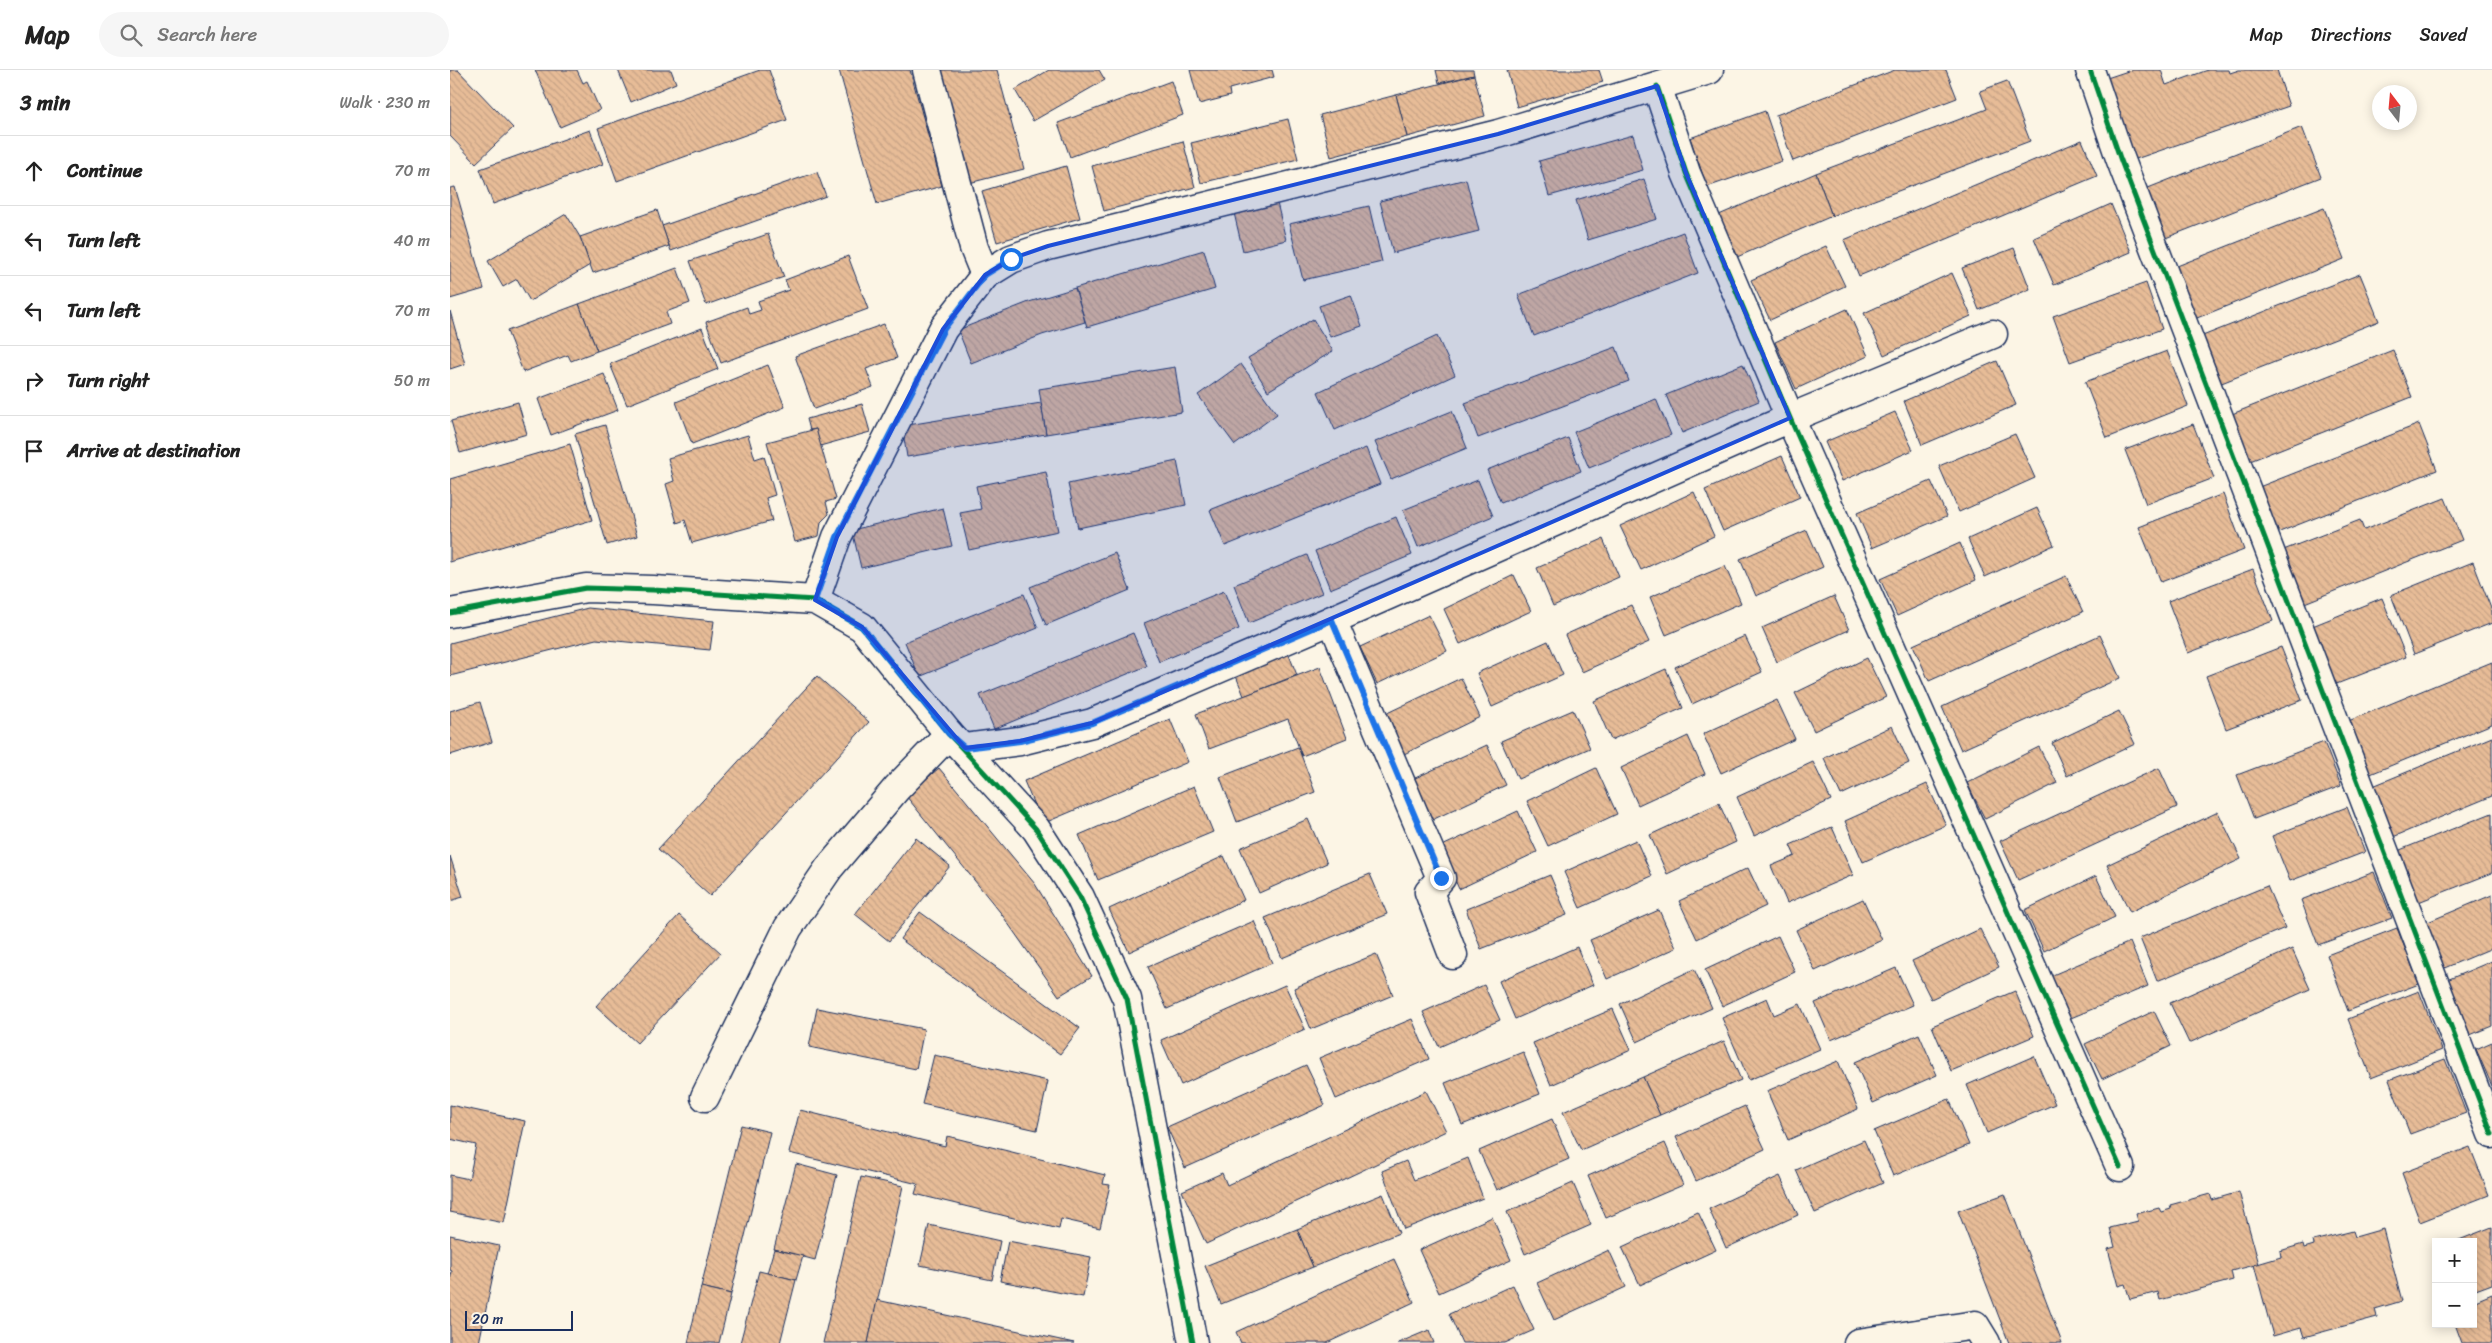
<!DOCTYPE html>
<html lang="en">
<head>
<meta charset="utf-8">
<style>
	:root { --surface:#fff; --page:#f6f6f6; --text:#222; --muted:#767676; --line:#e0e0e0 }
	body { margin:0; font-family:Sriracha,sans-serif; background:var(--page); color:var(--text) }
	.controls { position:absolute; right:15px; bottom:15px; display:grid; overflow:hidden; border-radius:0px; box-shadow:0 2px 12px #0003 }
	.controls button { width:45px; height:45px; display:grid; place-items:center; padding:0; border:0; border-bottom:1px solid var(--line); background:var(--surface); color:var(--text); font:25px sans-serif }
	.compass { position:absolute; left:1922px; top:15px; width:45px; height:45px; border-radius:50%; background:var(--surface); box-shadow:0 2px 12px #0003; rotate:344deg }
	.scale { position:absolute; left:15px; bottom:12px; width:108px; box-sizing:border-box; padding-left:5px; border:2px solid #1b2f5e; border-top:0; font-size:14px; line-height:18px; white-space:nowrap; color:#1b2f5e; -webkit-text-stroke:4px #fcf5e5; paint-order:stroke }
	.stop { position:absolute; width:15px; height:15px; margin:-11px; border:4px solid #1a73e8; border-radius:50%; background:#fff }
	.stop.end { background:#1a73e8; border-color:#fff; box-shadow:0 1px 5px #0008 }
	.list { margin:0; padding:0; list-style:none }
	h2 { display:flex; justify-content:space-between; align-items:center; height:65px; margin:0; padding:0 20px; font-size:21px }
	h2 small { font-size:16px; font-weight:400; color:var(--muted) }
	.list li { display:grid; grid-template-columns:32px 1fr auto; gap:15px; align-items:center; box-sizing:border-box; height:70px; padding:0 20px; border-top:1px solid var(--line) }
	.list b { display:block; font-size:19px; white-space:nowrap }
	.list em { font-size:16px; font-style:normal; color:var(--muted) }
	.icon { flex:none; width:28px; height:28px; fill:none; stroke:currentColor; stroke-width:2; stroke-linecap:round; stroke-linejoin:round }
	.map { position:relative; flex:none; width:2042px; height:1273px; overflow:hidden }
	header { display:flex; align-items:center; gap:30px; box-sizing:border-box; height:70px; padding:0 25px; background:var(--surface); border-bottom:1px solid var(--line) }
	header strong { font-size:24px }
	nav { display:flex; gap:28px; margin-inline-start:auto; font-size:18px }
	.search { width:350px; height:45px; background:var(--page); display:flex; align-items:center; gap:12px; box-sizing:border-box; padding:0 18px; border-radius:28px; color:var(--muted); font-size:19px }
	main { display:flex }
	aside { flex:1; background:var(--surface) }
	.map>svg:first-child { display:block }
	.building { fill:url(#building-back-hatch); stroke:#1b2f5e }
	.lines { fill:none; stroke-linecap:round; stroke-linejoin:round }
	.minor-casing { stroke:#1b2f5e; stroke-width:31 }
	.minor { stroke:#fcf5e5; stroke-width:28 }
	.cycleway-casing { stroke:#fcf5e5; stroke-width:8 }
	.cycleway { stroke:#00873e; stroke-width:5 }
	.route { stroke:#1a73e8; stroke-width:6 }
	.marked { fill:#1d4ed8; fill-opacity:0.2; stroke:#1d4ed8; stroke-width:4; stroke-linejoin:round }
</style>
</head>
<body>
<header>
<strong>Map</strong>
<div class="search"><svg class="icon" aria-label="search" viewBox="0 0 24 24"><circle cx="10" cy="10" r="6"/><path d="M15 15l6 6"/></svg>Search here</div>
<nav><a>Map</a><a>Directions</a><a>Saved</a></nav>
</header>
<main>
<aside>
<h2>3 min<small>Walk · 230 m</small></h2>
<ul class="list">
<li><svg class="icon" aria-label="ahead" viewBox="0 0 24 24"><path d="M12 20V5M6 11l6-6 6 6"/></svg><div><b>Continue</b></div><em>70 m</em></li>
<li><svg class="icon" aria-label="left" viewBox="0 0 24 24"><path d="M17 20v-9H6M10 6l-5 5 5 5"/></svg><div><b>Turn left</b></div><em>40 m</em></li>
<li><svg class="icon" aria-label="left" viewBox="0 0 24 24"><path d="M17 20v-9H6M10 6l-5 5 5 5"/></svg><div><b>Turn left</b></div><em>70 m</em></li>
<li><svg class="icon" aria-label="right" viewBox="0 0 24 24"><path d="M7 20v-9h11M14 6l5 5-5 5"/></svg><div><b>Turn right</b></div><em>50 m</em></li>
<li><svg class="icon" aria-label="arrive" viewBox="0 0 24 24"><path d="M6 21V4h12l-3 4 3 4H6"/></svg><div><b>Arrive at destination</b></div></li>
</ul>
</aside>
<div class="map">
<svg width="2042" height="1273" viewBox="0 0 2042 1273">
	<defs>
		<pattern id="building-back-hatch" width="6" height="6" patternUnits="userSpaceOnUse" patternTransform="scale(1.25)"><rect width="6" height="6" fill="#e7bc97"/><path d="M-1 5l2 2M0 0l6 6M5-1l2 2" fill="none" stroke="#c6a285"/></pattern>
	</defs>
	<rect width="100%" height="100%" fill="#fcf5e5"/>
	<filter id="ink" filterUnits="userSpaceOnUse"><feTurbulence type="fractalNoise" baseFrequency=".02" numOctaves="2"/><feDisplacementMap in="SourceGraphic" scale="10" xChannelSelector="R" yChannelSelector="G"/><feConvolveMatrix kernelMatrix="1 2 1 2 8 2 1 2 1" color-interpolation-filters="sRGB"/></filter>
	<g filter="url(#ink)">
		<g class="building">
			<path d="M0,0H8L63,58L26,93L0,66Z"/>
			<path d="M85,0H127L133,13L137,11L150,40L110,57Z"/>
			<path d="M168,0H221L226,13L181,32Z"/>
			<path d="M310,0H319L337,50L167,111L148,58Z"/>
			<path d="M389,0H460L492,116L427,134Z"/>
			<path d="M490,0H547L574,99L519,113Z"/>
			<path d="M599,0H649L655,10L583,51L565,20Z"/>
			<path d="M740,0H822L824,7L779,19L780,26L749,34Z"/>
			<path d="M986,0H1023L1024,5L989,13Z"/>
			<path d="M1057,0H1149L1153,12L1067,37Z"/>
			<path d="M1445,0H1496L1507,28L1343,91L1326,45Z"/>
			<path d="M1681,0H1711L1716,15L1758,0H1779L1780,3L1789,0H1827L1839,36L1680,91L1651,10Z"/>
			<path d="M1024,5L1035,46L957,67L946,25Z"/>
			<path d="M721,11L733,45L620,87L608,53Z"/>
			<path d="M1557,11L1580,71L1382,146L1366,103L1537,39L1530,21Z"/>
			<path d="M946,25L957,67L881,87L870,45Z"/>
			<path d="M1315,41L1332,91L1257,117L1240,68Z"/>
			<path d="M838,49L848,89L751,113L741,73Z"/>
			<path d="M1852,57L1871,107L1713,169L1693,120Z"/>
			<path d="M140,60L153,94L43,134L30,99Z"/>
			<path d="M1183,65L1193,100L1099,126L1089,91Z"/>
			<path d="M1632,70L1647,106L1409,206L1394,170Z"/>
			<path d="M733,71L745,117L654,141L642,96Z"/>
			<path d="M616,96L630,148L547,172L532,121Z"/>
			<path d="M367,102L376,126L221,181L212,156Z"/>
			<path d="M1366,103L1382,146L1287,187L1269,145Z"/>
			<path d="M1016,109L1029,161L943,183L930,131Z"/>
			<path d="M1194,109L1207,149L1138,170L1126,130Z"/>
			<path d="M5,117L34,219L0,229V118Z"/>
			<path d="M827,133L836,170L793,181L784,143Z"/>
			<path d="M1661,134L1681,182L1604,215L1584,168Z"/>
			<path d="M919,136L932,192L853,210L839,154Z"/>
			<path d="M1874,138L1894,189L1742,250L1722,198Z"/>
			<path d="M207,140L219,176L143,203L130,167Z"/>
			<path d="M116,144L130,167L140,195L80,231L67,209L53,217L38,191Z"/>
			<path d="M1233,162L1248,203L1084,266L1068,225Z"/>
			<path d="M318,164L334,207L256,235L240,191Z"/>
			<path d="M1376,176L1395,216L1320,250L1301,210Z"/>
			<path d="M1564,178L1580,219L1529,240L1512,198Z"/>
			<path d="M754,180L765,219L637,257L625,218Z"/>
			<path d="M398,186L418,239L271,293L256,252L297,237L299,244L311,240L308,231L339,220L335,210Z"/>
			<path d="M227,198L240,233L216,242L220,254L147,281L129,234Z"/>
			<path d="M1502,203L1521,246L1434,285L1414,243Z"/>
			<path d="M1910,204L1929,251L1769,314L1750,267Z"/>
			<path d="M1696,213L1712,259L1620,292L1603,246Z"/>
			<path d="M625,218L635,252L592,265L521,293L508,260L579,232Z"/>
			<path d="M901,225L912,256L880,267L869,236Z"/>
			<path d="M129,234L147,281L121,291L118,285L73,302L57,261Z"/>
			<path d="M1397,239L1418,286L1346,319L1325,272Z"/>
			<path d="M0,241L15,294L0,299Z"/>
			<path d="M863,249L883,281L818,321L798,288Z"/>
			<path d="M434,254L447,288L416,299L423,317L364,339L345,286Z"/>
			<path d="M252,258L268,299L177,335L160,294Z"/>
			<path d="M987,266L1005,305L885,360L868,322Z"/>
			<path d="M1166,277L1179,311L1028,368L1015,333Z"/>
			<path d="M1943,280L1962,327L1795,393L1777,346Z"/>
			<path d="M1717,281L1738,336L1657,368L1635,312Z"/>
			<path d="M1547,291L1566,335L1472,375L1454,331Z"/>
			<path d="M791,294L827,344L785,375L748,325Z"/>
			<path d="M1293,294L1309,331L1232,363L1216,325Z"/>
			<path d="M318,295L335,337L242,374L226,332Z"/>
			<path d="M725,297L732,342L596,364L589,319Z"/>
			<path d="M154,304L168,340L101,365L88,329Z"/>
			<path d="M1206,329L1221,365L1139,398L1124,362Z"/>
			<path d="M68,332L77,364L10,383L1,351Z"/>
			<path d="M591,333L596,364L457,387L452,356Z"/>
			<path d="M412,334L420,362L370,376L366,359L360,360L357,349Z"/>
			<path d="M1002,341L1017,378L941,409L925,372Z"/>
			<path d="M1445,342L1463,380L1392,411L1375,372Z"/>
			<path d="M1743,354L1764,408L1696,434L1675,380Z"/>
			<path d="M1969,354L1987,400L1827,463L1809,417Z"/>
			<path d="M155,355L187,466L157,475L125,364Z"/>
			<path d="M366,359L386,429L376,432L379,444L371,452L369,466L345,472L317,372Z"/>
			<path d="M1565,364L1585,408L1509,442L1489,396Z"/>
			<path d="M298,365L305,389L314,386L325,425L316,428L322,451L242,473L235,450L227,453L216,414L224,411L218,388Z"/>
			<path d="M1118,368L1131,401L1051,433L1037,400Z"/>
			<path d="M120,374L142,450L0,492V409Z"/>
			<path d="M916,378L930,414L775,476L760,440Z"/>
			<path d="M1332,386L1350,427L1273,461L1255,420Z"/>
			<path d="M727,391L736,435L628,458L618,414Z"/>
			<path d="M596,402L608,461L519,480L510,443L531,439L526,416Z"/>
			<path d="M1028,410L1043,446L968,477L953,440Z"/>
			<path d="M1481,411L1497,446L1422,478L1407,443Z"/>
			<path d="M1244,422L1264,466L1191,500L1170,456Z"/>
			<path d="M1773,424L1794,480L1711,512L1689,457Z"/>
			<path d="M1995,428L2012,470L1852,534L1831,481L1910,450L1914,460Z"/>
			<path d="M493,438L502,476L411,498L402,460Z"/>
			<path d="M1587,438L1604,475L1535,507L1518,469Z"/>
			<path d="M946,447L962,485L880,519L865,481Z"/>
			<path d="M1357,460L1373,497L1306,526L1290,489Z"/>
			<path d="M1153,469L1169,507L1103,536L1087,498Z"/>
			<path d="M1510,473L1526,510L1447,546L1430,509Z"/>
			<path d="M665,483L680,520L596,555L580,517Z"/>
			<path d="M857,485L872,523L799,553L784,515Z"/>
			<path d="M2023,492L2042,541V553L1964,584L1941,525Z"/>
			<path d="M1275,496L1291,533L1216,565L1200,527Z"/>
			<path d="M1803,499L1823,551L1738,583L1718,531Z"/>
			<path d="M1064,505L1081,541L1010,574L994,539Z"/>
			<path d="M1616,506L1633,542L1479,611L1463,575Z"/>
			<path d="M774,521L789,559L709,592L694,553Z"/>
			<path d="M574,524L588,558L469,607L455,572Z"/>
			<path d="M1384,526L1399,560L1327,592L1312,558Z"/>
			<path d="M1932,528L1956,587L1884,615L1860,557Z"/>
			<path d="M1181,535L1199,572L1132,602L1115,565Z"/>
			<path d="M138,538L264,551L260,580L146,569L0,606V573Z"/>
			<path d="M979,545L997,581L927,614L910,577Z"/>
			<path d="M683,563L697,596L544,659L530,625Z"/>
			<path d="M1650,565L1670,608L1511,680L1492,637Z"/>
			<path d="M1295,566L1312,602L1242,634L1225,597Z"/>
			<path d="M1098,571L1113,605L1042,637L1027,603Z"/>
			<path d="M1831,577L1852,630L1776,659L1756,606Z"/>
			<path d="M837,580L847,605L794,626L784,601Z"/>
			<path d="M1417,588L1436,627L1364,661L1345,623Z"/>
			<path d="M2042,592V654L1918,705L1896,652Z"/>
			<path d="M870,597L897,668L852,686L838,649L759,679L746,644Z"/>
			<path d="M1216,599L1233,638L1161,670L1144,631Z"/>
			<path d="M367,606L419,652L260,826L208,779Z"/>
			<path d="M1011,608L1030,647L954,684L935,644Z"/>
			<path d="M1327,630L1345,669L1271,703L1253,664Z"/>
			<path d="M30,632L42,672L0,685V641Z"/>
			<path d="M1123,640L1140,678L1068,709L1051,671Z"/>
			<path d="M1669,641L1685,674L1617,706L1602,673Z"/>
			<path d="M720,649L738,692L592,754L574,711Z"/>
			<path d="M1442,656L1459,693L1391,725L1374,688Z"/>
			<path d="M1238,666L1255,704L1188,735L1171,698Z"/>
			<path d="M2042,667V726L1943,767L1923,716Z"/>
			<path d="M1874,672L1891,716L1804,749L1787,705Z"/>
			<path d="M1037,675L1056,715L982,750L963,709Z"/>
			<path d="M848,677L865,722L787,752L770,707Z"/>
			<path d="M1589,677L1607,713L1535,749L1517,713Z"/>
			<path d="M1363,692L1381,730L1304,766L1287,727Z"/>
			<path d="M489,698L585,814L642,906L609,926L550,842L456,726Z"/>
			<path d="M1146,698L1167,744L1098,776L1077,731Z"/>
			<path d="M1709,698L1727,737L1568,810L1550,771Z"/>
			<path d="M1477,714L1496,755L1413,792L1395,751Z"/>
			<path d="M744,716L763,762L648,810L629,765Z"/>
			<path d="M1269,733L1286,772L1217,804L1200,765Z"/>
			<path d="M1897,737L1915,782L1840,811L1822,766Z"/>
			<path d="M1068,741L1087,782L1009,819L990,777Z"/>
			<path d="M1768,742L1791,789L1680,842L1657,795Z"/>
			<path d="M2042,743V803L1966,833L1945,782Z"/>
			<path d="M858,749L877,793L809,823L790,778Z"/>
			<path d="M1382,757L1403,805L1337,833L1321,796L1345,786L1340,775Z"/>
			<path d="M466,768L500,796L439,871L405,844Z"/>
			<path d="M1186,770L1202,806L1130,838L1114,802Z"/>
			<path d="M0,786L13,827L0,831Z"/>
			<path d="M774,786L794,830L679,882L659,839Z"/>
			<path d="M1298,798L1316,836L1247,869L1229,831Z"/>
			<path d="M1924,802L1942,848L1868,875L1851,830Z"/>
			<path d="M920,804L937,844L832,888L815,848Z"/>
			<path d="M1100,805L1117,845L1031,879L1016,839Z"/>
			<path d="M1646,806L1665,847L1594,881L1575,840Z"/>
			<path d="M1817,816L1835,858L1707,911L1690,868Z"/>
			<path d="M2042,825V878L1992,899L1973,854Z"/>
			<path d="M1413,829L1432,870L1365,901L1346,860Z"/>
			<path d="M1209,840L1226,878L1157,909L1140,870Z"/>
			<path d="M470,842L630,958L610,984L450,869Z"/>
			<path d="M229,845L271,883L187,973L146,936Z"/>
			<path d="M804,851L822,893L717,939L698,897Z"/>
			<path d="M1947,858L1969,914L1898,941L1877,885Z"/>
			<path d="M1530,859L1549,897L1481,929L1462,891Z"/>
			<path d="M1328,866L1345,902L1272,936L1255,900Z"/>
			<path d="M1680,872L1698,916L1616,950L1598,907Z"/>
			<path d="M1127,877L1143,915L1065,949L1049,911Z"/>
			<path d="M1842,879L1860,919L1739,973L1720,933Z"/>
			<path d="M926,884L943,925L861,959L844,918Z"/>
			<path d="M2042,891V956L2020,965L1997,910Z"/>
			<path d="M1446,898L1463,935L1381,970L1365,933Z"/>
			<path d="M1244,899L1262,938L1187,972L1170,934Z"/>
			<path d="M835,915L855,959L731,1015L711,970Z"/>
			<path d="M1034,915L1050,950L989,977L973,942Z"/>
			<path d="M1565,921L1584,966L1501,1001L1482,956Z"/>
			<path d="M1969,921L1992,980L1921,1008L1898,949Z"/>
			<path d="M1317,928L1324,945L1350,934L1370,979L1299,1010L1272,948Z"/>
			<path d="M367,938L474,959L466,999L359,977Z"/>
			<path d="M1163,939L1181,980L1101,1015L1083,973Z"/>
			<path d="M1704,941L1721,976L1652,1009L1635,974Z"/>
			<path d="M962,949L979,989L886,1029L869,988Z"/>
			<path d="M1469,964L1487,1005L1423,1033L1405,992Z"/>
			<path d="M1274,971L1291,1010L1210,1045L1193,1007Z"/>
			<path d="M2042,972V1016L2026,979Z"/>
			<path d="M1073,982L1090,1024L1012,1055L995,1013Z"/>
			<path d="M484,985L598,1011L587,1060L472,1034Z"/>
			<path d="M1584,986L1605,1034L1537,1063L1517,1015Z"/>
			<path d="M1995,989L2016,1043L1960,1064L1939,1010Z"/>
			<path d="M1388,991L1408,1039L1338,1070L1317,1021Z"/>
			<path d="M856,995L875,1035L735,1098L717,1057Z"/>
			<path d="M1193,1007L1210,1045L1131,1080L1113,1042Z"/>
			<path d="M976,1021L996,1061L756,1174L732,1121L772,1103L777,1115Z"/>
			<path d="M1499,1029L1519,1075L1443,1106L1424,1061Z"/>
			<path d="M0,1035L75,1051L54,1153L0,1142V1105L19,1109L26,1075L0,1069Z"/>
			<path d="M1295,1036L1315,1079L1246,1111L1226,1067Z"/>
			<path d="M350,1040L495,1076L497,1066L655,1105L653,1114L660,1115L650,1158L611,1149L609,1159L465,1124L468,1114L339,1083Z"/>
			<path d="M1102,1049L1119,1089L1047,1120L1029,1081Z"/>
			<path d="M291,1055L320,1062L281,1224L251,1217Z"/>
			<path d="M1414,1070L1433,1113L1365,1143L1346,1100Z"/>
			<path d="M1215,1073L1233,1115L1156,1148L1138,1106Z"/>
			<path d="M2020,1077L2039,1125L1970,1152L1952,1103Z"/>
			<path d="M1018,1088L1033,1128L954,1159L932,1101L956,1091L964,1110Z"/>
			<path d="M346,1094L387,1105L365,1190L324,1179Z"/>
			<path d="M1330,1106L1348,1145L1276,1178L1259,1139Z"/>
			<path d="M411,1107L453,1116L418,1273H373Z"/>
			<path d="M1123,1113L1141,1155L1075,1184L1057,1142Z"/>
			<path d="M1789,1122L1809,1194L1781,1201L1783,1210L1710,1230L1708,1222L1680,1229L1675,1214L1668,1216L1658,1179L1665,1177L1660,1158L1688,1151L1686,1144L1709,1138L1711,1142L1721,1139L1720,1135L1760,1124L1762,1130Z"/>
			<path d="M933,1124L949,1163L863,1197L847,1159Z"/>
			<path d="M1555,1124L1612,1273H1559L1508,1141Z"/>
			<path d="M1248,1142L1266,1180L1190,1215L1172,1177Z"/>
			<path d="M1042,1147L1061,1190L989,1223L969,1180Z"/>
			<path d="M479,1155L550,1171L542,1210L470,1195Z"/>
			<path d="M2042,1157V1214L2023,1221V1172H2004Z"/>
			<path d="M847,1159L863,1197L771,1234L755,1196Z"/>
			<path d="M1933,1159L1952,1231L1925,1239L1927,1247L1854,1267L1851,1258L1823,1266L1804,1195L1831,1187L1830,1181L1853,1174L1854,1178L1864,1175L1863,1171L1903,1161L1905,1167Z"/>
			<path d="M0,1165L49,1176L29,1273H0V1211L2,1201L0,1200Z"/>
			<path d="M558,1171L641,1187L633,1227L550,1211Z"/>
			<path d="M324,1179L353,1186L346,1210L317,1203Z"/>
			<path d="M1159,1180L1176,1217L1104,1250L1087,1213Z"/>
			<path d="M944,1189L964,1232L877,1273H791L786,1262Z"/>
			<path d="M309,1201L346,1210L330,1273H290Z"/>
			<path d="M1063,1215L1084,1260L1055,1273H1012L999,1244Z"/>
			<path d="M251,1217L281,1224L269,1273H238Z"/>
			<path d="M2042,1224V1273H2012L2005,1254H2023V1232Z"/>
			<path d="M427,1230L624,1273H418Z"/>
			<path d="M979,1260L984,1273H948Z"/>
		</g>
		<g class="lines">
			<g class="minor-casing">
				<g id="minor">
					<path d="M477,0L524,178L535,205"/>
					<path d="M1640,0L1670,88L2042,1064"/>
					<path d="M1207,16L1236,103L1340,348L1670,1097"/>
					<path d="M365,530L387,467L493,259L535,205L561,189L598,176L1048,64L1259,0"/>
					<path d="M0,543L136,518L203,520L365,530L412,557L499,664L586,759L630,827L677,929L743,1273"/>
					<path d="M882,550L991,808L979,822L1003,885"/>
					<path d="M515,678L570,671L642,653L882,550L1340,348L1543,264"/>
					<path d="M255,1027L338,858L379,798L447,718L499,664"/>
					<path d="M1408,1273L1525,1255L1536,1273"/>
				</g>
			</g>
			<use href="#minor" class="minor"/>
			<g class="cycleway-casing">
				<g id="cycleway">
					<path d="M1640,0L1670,88L2042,1064"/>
					<path d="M1207,16L1236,103L1340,348L1670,1097"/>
					<path d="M0,543L136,518L203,520L365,530L412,557L499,664L586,759L630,827L677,929L743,1273"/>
				</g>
			</g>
			<use href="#cycleway" class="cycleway"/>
		</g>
	</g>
	<g class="lines" filter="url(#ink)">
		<path class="route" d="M561,189L535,205L494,259L387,467L365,530L412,557L499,664L515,678L570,671L642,653L882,550L991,808"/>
	</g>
	<path class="marked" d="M1207,16L1236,103L1340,348L642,653L570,671L515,678L412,557L365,530L387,467L493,259L535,205L561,189L598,176L1048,64Z"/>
</svg>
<div class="controls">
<button>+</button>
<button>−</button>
</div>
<svg class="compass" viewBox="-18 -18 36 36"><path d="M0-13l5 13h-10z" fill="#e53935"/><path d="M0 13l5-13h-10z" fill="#767676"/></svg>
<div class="scale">20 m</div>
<div class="stop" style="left:561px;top:189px"></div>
<div class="stop end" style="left:991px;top:808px"></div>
</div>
</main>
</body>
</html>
